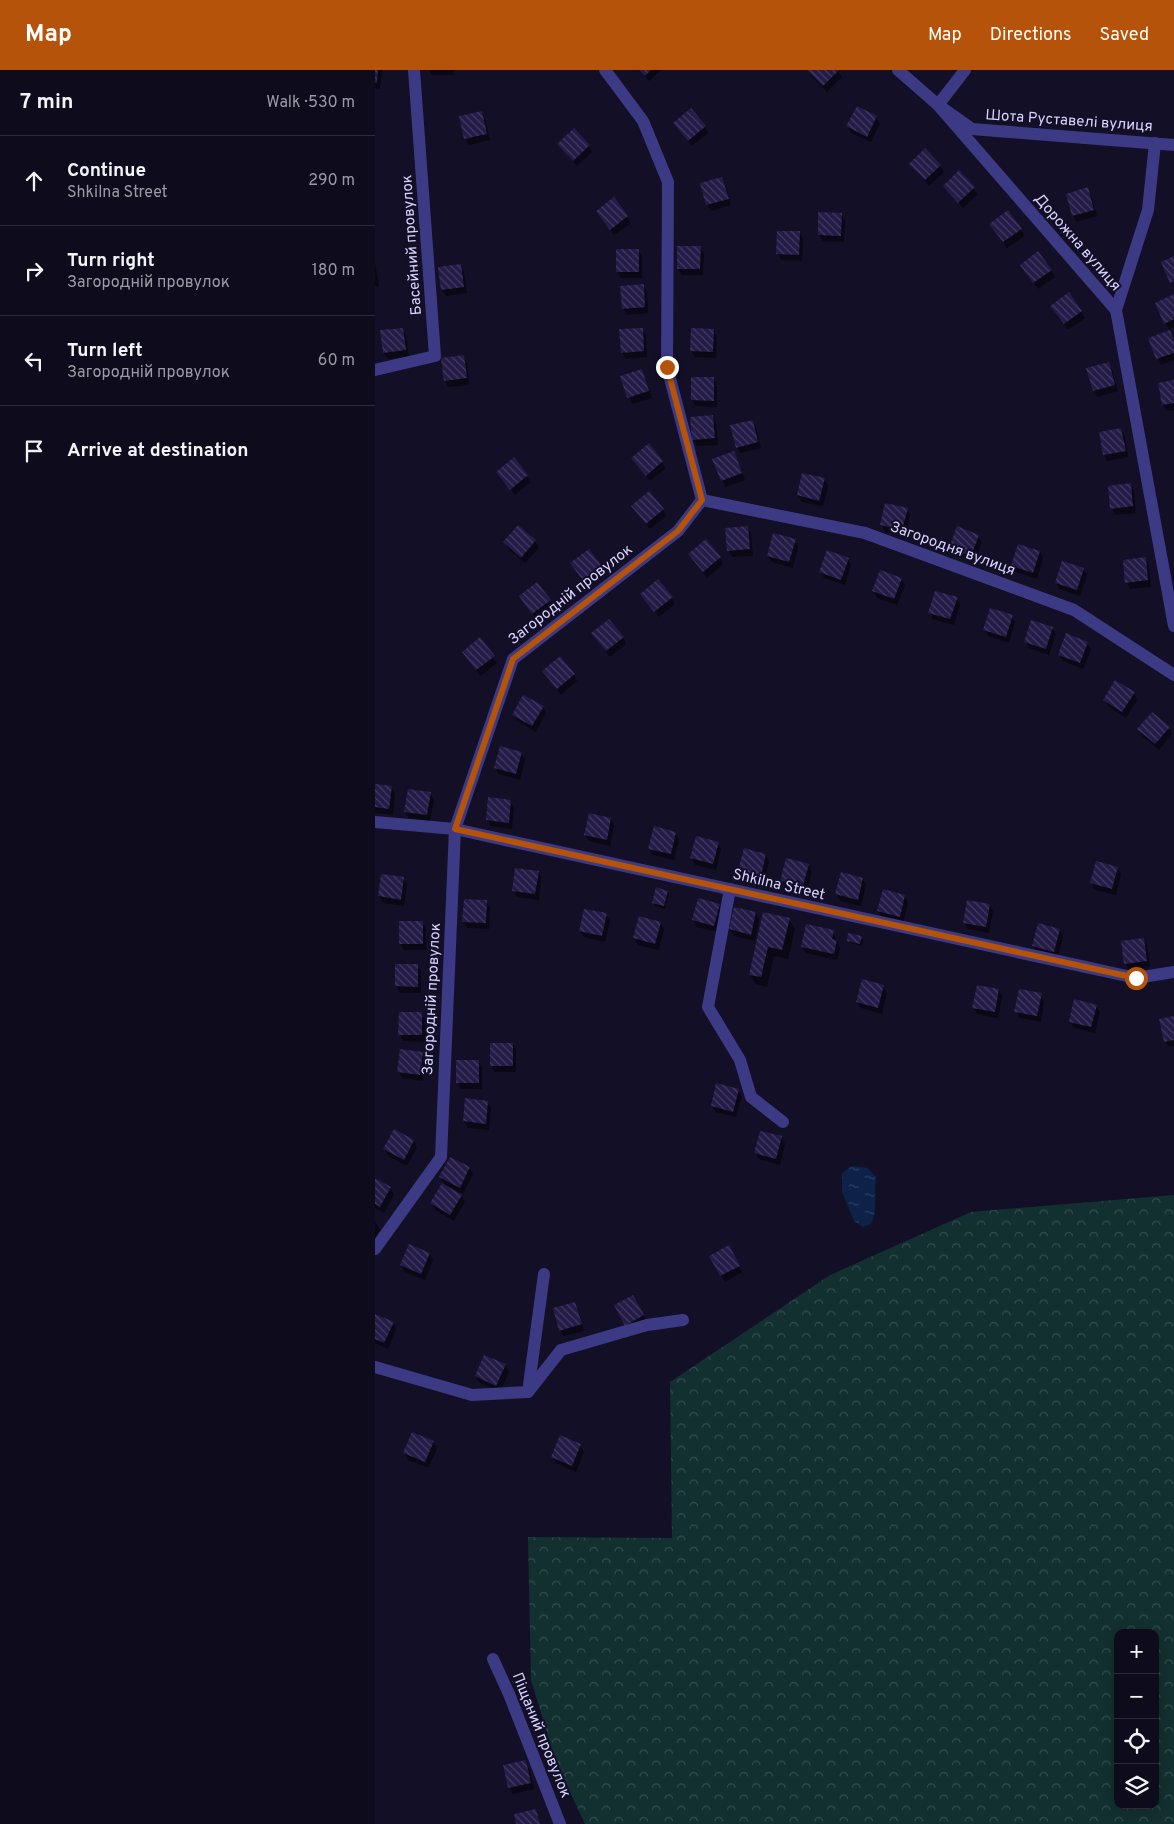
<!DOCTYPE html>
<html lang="en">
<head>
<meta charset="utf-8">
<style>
	:root { --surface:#0e0b1c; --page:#1c1929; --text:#f1f3f6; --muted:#9b9ba3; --line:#2e2b3b; --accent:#b45309 }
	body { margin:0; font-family:Overpass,sans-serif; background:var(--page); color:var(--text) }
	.controls { position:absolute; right:15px; bottom:15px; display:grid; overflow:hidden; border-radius:10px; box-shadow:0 2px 12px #0003 }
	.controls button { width:45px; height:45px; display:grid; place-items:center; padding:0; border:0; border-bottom:1px solid var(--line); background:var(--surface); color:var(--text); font:25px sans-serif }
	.stop { position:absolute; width:15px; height:15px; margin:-11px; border:4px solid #b45309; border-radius:50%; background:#fff }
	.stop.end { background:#b45309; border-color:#fff; box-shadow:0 1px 5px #0008 }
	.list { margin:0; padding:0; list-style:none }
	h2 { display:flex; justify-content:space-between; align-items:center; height:65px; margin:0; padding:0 20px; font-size:21px }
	h2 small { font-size:16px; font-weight:400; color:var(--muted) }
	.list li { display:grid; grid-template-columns:32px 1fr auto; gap:15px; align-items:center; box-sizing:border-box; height:90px; padding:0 20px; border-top:1px solid var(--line) }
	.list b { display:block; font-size:19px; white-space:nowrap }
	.list p { margin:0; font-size:16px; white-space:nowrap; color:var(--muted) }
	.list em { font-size:16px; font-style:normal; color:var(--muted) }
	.icon { flex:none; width:28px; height:28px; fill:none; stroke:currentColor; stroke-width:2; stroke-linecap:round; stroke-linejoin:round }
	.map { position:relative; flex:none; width:799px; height:1754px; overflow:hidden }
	header { display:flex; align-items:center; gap:30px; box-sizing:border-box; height:70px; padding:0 25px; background:var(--accent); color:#fff }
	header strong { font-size:24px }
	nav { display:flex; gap:28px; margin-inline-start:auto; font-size:18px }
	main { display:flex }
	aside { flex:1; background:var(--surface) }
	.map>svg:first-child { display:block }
	.forest { fill:url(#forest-crowns); fill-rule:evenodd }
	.water { fill:url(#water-ripples) }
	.shadow { fill:#0007 }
	.building { fill:url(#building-back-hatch) }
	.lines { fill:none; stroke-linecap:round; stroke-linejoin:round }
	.minor { stroke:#3d3a85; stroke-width:12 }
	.route { stroke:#b45309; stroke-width:6 }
	.labels { text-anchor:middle; stroke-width:4; stroke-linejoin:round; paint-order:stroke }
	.street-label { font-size:15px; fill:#d9d4ff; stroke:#130f26 }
</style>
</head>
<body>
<header>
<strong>Map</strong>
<nav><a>Map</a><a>Directions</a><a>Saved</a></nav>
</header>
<main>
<aside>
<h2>7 min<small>Walk · 530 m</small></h2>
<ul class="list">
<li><svg class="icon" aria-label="ahead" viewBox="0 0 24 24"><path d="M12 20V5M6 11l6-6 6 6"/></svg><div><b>Continue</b><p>Shkilna Street</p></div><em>290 m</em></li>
<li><svg class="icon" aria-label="right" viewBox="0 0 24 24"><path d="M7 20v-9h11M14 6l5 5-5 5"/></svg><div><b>Turn right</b><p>Загородній провулок</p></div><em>180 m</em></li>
<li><svg class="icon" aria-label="left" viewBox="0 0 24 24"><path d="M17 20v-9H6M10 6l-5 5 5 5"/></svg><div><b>Turn left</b><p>Загородній провулок</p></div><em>60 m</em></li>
<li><svg class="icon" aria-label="arrive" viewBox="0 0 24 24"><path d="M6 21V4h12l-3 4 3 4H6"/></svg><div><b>Arrive at destination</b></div></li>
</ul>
</aside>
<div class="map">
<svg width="799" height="1754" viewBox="0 0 799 1754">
	<defs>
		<pattern id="forest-crowns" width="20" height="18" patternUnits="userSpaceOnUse" patternTransform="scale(1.25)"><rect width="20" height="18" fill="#12302f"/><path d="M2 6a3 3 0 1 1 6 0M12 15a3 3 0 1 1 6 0" fill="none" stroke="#344d4e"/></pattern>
		<pattern id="water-ripples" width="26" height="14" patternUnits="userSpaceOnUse" patternTransform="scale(1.25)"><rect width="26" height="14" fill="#0c2248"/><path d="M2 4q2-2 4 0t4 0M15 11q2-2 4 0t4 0" fill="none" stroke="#2f4163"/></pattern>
		<pattern id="building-back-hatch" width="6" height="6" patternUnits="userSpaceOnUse" patternTransform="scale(1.25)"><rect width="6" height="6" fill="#241b47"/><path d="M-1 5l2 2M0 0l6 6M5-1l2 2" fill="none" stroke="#433b63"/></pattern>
	</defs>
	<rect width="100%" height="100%" fill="#130f26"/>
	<path class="forest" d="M799,1125V1754H210L181,1692L156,1610L153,1467L297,1468L295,1312L455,1205L596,1142ZM743,1563H780V1735H743Z"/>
	<path class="water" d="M477,1096L493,1098L501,1107C499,1123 503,1141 496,1154L488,1157L479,1151L467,1122V1103Z"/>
	<g class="shadow">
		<path d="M0,0H7L5,19L0,18Z"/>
		<path d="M54,0H78L79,5H57Z"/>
		<path d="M263,0H286L274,11Z"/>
		<path d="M433,0H462L467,7L452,22L436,6Z"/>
		<path d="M106,43L110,49L115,70L94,75L90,68Z"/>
		<path d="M501,47L505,53L496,72L476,63L473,56Z"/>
		<path d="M330,57L333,63L317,76L303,59Z"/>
		<path d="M183,74L214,76L217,82L202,96Z"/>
		<path d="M535,94L565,96L569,102L554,116Z"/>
		<path d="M584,102L603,124L588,138L569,116Z"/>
		<path d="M347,108L350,115L356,135L336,141L332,134Z"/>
		<path d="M712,119L716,125L722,146L701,152L698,145Z"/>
		<path d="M239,129L256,153L239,165L226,148Z"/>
		<path d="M466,144L470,150L469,172L448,171L444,165Z"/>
		<path d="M646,159L649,166L632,178L620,160Z"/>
		<path d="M424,163L428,169L427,191L406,190L403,184Z"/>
		<path d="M325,177L329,184L328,205H307L303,199Z"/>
		<path d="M264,180L267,187V208H246L242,201Z"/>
		<path d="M0,193L4,216H0Z"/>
		<path d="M86,195L89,202L92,223L71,226L67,219Z"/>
		<path d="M676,200L680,207L663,219L650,201Z"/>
		<path d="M268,215L272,222L273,243L252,245L248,238Z"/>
		<path d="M693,224L710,248L693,260L680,243Z"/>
		<path d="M799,225V257L794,259L790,253Z"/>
		<path d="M28,259L31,265L34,287L13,289L9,283L7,261Z"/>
		<path d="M267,259L271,266L272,287L251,289L247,282Z"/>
		<path d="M338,260L342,266L341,288L320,287L316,281Z"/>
		<path d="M794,261L799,270V290L786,295L775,268Z"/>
		<path d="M88,287L92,293L94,315L73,317L70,311Z"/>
		<path d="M733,294L737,300L743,321L722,327L719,320Z"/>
		<path d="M267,301L277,328L257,334L247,307Z"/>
		<path d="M339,309L342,315V337L321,336L317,330Z"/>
		<path d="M799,311V340L792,341L788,335L784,314Z"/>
		<path d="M338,347L341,353L343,375L322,376L318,370Z"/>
		<path d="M377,351L381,357L386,378L365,383L362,377Z"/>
		<path d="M746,360L750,366L753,387L732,391L729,384Z"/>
		<path d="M273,375L291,398L275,411L257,388Z"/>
		<path d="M359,383L370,410L350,417L347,410Z"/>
		<path d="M138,389L156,412L140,425L122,402Z"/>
		<path d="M428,404L449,409L453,416L448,436L427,432L423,425Z"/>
		<path d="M756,415L759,421L761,443L740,445L737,438Z"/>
		<path d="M532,439L535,445L531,466L510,462L506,455Z"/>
		<path d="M288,440L291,446L275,459L261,442Z"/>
		<path d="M372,458L376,464L378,486L357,487L354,481L352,460Z"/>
		<path d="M603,466L607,472L599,492L579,484L575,478Z"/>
		<path d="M160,471L164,478L150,493L133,479L130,473Z"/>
		<path d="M420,471L423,477L418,498L397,492L393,486Z"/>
		<path d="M665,482L668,488L662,509L641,502L638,496Z"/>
		<path d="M315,484L345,488L348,494L332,508Z"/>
		<path d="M473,489L476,495L470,515L449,508L446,502Z"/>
		<path d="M771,489L774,495L776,517L755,519L752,512Z"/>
		<path d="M227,499L230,505L214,517L201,500Z"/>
		<path d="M708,499L712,505L705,526L685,519L681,513Z"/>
		<path d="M526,509L530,515L522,535L502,528L499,521Z"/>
		<path d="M296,527L300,534L284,547L270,530Z"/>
		<path d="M582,528L585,535L579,555L558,549L555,542Z"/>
		<path d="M175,531L178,537L162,550L149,532Z"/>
		<path d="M637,546L640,552L634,573L613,566L610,560Z"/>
		<path d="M677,558L681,564L674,585L654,578L650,571Z"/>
		<path d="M218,563L248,567L251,574L235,587Z"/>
		<path d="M712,573L716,579L708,599L688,591L684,585Z"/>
		<path d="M118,587L122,593L105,606L92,588Z"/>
		<path d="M169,601L199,605L202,611L186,625Z"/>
		<path d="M759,623L762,630L751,648L733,636L729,630Z"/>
		<path d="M168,637L171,643L161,662L142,651L138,645Z"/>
		<path d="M794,658L797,664L784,680L767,666L764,659Z"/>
		<path d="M146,683L150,690L145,710L124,704L120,698Z"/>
		<path d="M0,715L17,717L20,724L18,745L0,743Z"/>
		<path d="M55,723L59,730L55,751L34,748L30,742Z"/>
		<path d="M135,731L139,737L137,759L116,756L112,750Z"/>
		<path d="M236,749L239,755L235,776L214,771L210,765Z"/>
		<path d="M300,763L304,769L299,790L278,785L274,778Z"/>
		<path d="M343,773L346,779L341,800L320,795L317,788Z"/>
		<path d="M391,785L394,791L389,812L368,807L365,801Z"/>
		<path d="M433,795L437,802L431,822L410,817L407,810Z"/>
		<path d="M742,798L746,804L741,825L720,820L716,813Z"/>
		<path d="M163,802L166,808L164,830L142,827L139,820Z"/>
		<path d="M7,805L28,808L32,814L29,836L8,833L4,826Z"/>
		<path d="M488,809L491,815L486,836L465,831L461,824Z"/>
		<path d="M293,822L294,824L290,839L280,836L279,833Z"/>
		<path d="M529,826L533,832L528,853L507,848L503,841Z"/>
		<path d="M111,831L115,838L114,859L92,858L89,852Z"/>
		<path d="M344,835L348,841L343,862L322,857L318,850Z"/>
		<path d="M614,835L618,841L614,863L593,859L589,853Z"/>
		<path d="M381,843L384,850L380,871L359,866L355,859Z"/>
		<path d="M231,844L235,851L230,872L209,867L205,861Z"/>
		<path d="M389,844L414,849L420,859L413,889L399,886L392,917L381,914L375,905Z"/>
		<path d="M47,852L51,859V880H29L25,874Z"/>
		<path d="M285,853L289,859L284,880L263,875L259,868Z"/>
		<path d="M684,860L688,867L683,887L662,882L658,876Z"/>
		<path d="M458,862L465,878L462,890L431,883L427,877Z"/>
		<path d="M486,868L488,870L487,876L475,873L473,870Z"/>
		<path d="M768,869L772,875L775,897L754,900L750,893Z"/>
		<path d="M21,895H42L46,901V923H25L21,916Z"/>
		<path d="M508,916L512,923L507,944L486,938L482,932Z"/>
		<path d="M624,920L627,927L623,948L602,944L599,938Z"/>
		<path d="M666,925L669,931L666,952L645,948L641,942Z"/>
		<path d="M721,936L725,942L720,963L699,958L695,951Z"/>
		<path d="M25,943H46L50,950V972L28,971L25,965Z"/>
		<path d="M799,947V976L794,977L790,971Z"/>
		<path d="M138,974L141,980V1002H120L116,995Z"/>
		<path d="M47,983L51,989L48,1011L27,1008L24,1002Z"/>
		<path d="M103,991L107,997V1019H86L82,1012Z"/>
		<path d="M363,1020L367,1027L361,1047L341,1042L337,1036Z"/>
		<path d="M91,1030L112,1032L116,1038L114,1060L93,1058L89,1051Z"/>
		<path d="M406,1067L410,1074L405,1095L384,1089L380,1083Z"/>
		<path d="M39,1071L42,1077L32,1096L13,1086L9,1079Z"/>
		<path d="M94,1098L98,1104L88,1124L70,1115L65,1107Z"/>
		<path d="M0,1109L15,1118L19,1124L9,1143L0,1138Z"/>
		<path d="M86,1126L90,1132L79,1151L60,1140L57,1133Z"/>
		<path d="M0,1152L5,1159L0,1169Z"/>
		<path d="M353,1177L367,1202L350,1212L336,1186Z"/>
		<path d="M55,1184L58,1190L50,1210L30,1202L26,1195Z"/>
		<path d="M258,1227L272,1252L254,1261L240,1236Z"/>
		<path d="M199,1233L203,1240L209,1261L189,1266L185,1260Z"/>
		<path d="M0,1245L18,1253L21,1259L13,1279L0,1273Z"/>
		<path d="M130,1295L134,1302L125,1321L105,1313L101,1306Z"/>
		<path d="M58,1372L62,1379L53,1398L33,1390L30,1383Z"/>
		<path d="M205,1375L209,1382L201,1402L181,1393L177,1386Z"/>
		<path d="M150,1692L154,1698L159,1719L138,1724L135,1718Z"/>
	</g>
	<g class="building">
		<path d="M0,0H3L2,13H0Z"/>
		<path d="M264,0H276L270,6Z"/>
		<path d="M432,0H464L448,16Z"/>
		<path d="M482,36L502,46L492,67L471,56Z"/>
		<path d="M316,38L331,56L313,71L298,53Z"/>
		<path d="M107,41L112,64L89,69L84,46Z"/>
		<path d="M199,58L215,75L198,91L182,74Z"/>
		<path d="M550,78L566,95L550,110L534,94Z"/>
		<path d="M584,100L600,117L583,133L568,116Z"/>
		<path d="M347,107L354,129L331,135L325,113Z"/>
		<path d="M713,117L719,140L697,146L691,124Z"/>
		<path d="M239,127L253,146L235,160L221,141Z"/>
		<path d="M633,140L647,159L628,172L614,154Z"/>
		<path d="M443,142L467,143L466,166L443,165Z"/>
		<path d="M402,161H425L424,185L401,184Z"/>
		<path d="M302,176H326L325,199H302Z"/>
		<rect x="241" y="179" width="23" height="23"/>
		<path d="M663,181L677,200L658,213L645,195Z"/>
		<path d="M799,186V211L795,213L786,192Z"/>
		<path d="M86,194L89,217L66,220L63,197Z"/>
		<path d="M269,214L270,237L247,239L245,216Z"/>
		<path d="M694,222L707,241L689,254L675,236Z"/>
		<path d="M799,224V249L789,254L780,233Z"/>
		<path d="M28,258L31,280L8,283L5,260Z"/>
		<path d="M268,258L269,281L246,283L244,259Z"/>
		<path d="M316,258L339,259L338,282L315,281Z"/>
		<path d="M795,260L799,271V283L781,289L773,268Z"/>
		<path d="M89,285L92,308L69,311L66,288Z"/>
		<path d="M734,292L740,315L718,321L711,298Z"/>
		<path d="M267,299L274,321L252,328L245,306Z"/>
		<path d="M316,307H339V331L316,330Z"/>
		<path d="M799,310V333L787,335L783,313Z"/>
		<path d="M338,345L340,368L317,370L315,347Z"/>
		<path d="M378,350L383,372L361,378L355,355Z"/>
		<path d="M746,358L751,381L728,385L724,362Z"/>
		<path d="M274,373L288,391L271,406L256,388Z"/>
		<path d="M359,381L367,403L346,411L337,389Z"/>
		<path d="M139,387L153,405L135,420L121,402Z"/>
		<path d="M427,403L450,408L444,431L422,425Z"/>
		<path d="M756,413L758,436L735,439L733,416Z"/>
		<path d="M274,421L289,439L271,454L256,436Z"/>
		<path d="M510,433L533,438L527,460L505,455Z"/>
		<path d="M143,455L161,470L146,488L128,472Z"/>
		<path d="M373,456L375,479L352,481L350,458Z"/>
		<path d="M582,456L604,465L596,486L574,478Z"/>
		<path d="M398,463L421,469L414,492L392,486Z"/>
		<path d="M331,469L346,487L328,502L313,484Z"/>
		<path d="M643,474L665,481L658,503L636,496Z"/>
		<path d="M214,479L228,498L209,512L195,493Z"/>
		<path d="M452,480L474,488L466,510L444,502Z"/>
		<path d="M771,487L773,510L750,513L748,490Z"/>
		<path d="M687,491L709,498L702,520L680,513Z"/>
		<path d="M505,500L527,508L519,529L497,521Z"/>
		<path d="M283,509L298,527L279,542L265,524Z"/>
		<path d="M162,512L176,530L157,544L144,526Z"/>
		<path d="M560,521L583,527L575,549L553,543Z"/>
		<path d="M615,538L638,545L631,567L608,560Z"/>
		<path d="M234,549L249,567L231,581L216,563Z"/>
		<path d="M656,550L678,557L671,579L649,572Z"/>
		<path d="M691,563L713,572L705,593L683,585Z"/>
		<path d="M105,567L120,586L101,600L87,582Z"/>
		<path d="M185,586L200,604L182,619L167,601Z"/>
		<path d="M740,610L760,622L747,642L728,630Z"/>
		<path d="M148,625L169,636L157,656L137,645Z"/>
		<path d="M777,642L795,657L780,674L762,659Z"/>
		<path d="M125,676L147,682L141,704L119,698Z"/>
		<path d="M0,714L17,716L14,739L0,737Z"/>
		<path d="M33,719L56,722L52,745L29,742Z"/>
		<path d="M113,727L136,730L134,753L111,750Z"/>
		<path d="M214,743L236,748L232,770L209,765Z"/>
		<path d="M279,756L301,762L296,784L273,779Z"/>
		<path d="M321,766L344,772L338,794L315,788Z"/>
		<path d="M369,778L391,784L386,806L363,801Z"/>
		<path d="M411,788L434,794L428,816L405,811Z"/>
		<path d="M721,791L743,797L737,819L715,813Z"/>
		<path d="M140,798L164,801L160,824L137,821Z"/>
		<path d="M466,802L488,808L483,830L460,824Z"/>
		<path d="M6,804L29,807L26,830L3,826Z"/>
		<path d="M281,817L293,821L289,836L277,833Z"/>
		<path d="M508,819L530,825L525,847L502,841Z"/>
		<path d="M323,828L345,834L339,856L317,850Z"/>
		<path d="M89,829L112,830L111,853L87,852Z"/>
		<path d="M592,830L615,834L611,857L588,853Z"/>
		<path d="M359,837L381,842L376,865L354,859Z"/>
		<path d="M209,839L232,843L227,866L204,861Z"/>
		<path d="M388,842L415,848L407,880L393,877L386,907L374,905Z"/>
		<path d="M264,846L286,852L280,874L258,868Z"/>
		<rect x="24" y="851" width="24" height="23"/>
		<path d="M663,853L685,859L679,882L657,876Z"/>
		<path d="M431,854L459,860L457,869L462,870L459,884L426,877Z"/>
		<path d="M473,863L487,866L485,874L472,871Z"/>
		<path d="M769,868L772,891L749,894L746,871Z"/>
		<path d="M20,894H43V917L20,916Z"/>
		<path d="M487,909L509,915L503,938L481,932Z"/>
		<path d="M602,915L624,919L620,942L597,938Z"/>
		<path d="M644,919L667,923L662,946L639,942Z"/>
		<path d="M699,929L722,935L716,957L694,952Z"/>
		<path d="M24,942H47V965H23Z"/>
		<path d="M799,946V970L789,972L784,949Z"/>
		<rect x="115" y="973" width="23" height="23"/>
		<path d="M25,979L48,982L45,1005L22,1002Z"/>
		<rect x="81" y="990" width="23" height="23"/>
		<path d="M341,1013L364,1019L358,1042L336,1036Z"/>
		<path d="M90,1028L113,1031L111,1054L88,1051Z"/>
		<path d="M19,1059L39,1070L29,1090L8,1079Z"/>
		<path d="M385,1061L407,1066L401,1089L379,1083Z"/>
		<path d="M75,1087L95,1097L85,1118L64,1107Z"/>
		<path d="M0,1108L16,1117L5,1137L0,1134Z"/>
		<path d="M67,1113L87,1125L75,1145L55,1133Z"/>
		<path d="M34,1174L55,1183L46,1204L25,1195Z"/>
		<path d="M354,1175L365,1196L345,1206L334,1186Z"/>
		<path d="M258,1225L269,1245L250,1256L239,1235Z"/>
		<path d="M200,1232L207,1254L184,1261L178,1238Z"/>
		<path d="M0,1244L19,1252L9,1273L0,1269Z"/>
		<path d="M109,1285L131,1294L121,1316L100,1306Z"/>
		<path d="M37,1362L59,1371L50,1392L28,1383Z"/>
		<path d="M185,1365L206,1374L197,1396L176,1387Z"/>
		<path d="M151,1690L156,1713L133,1718L128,1695Z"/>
		<path d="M161,1739L165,1754H141L139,1744Z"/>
	</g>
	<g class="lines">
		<g class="minor">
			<path d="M523,0L563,35L741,240L799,556"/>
			<path d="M590,0L563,35L597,59L799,75"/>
			<path d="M741,240L773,140L780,73"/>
			<path d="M0,300L60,286L39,0"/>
			<path d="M327,430L490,463L699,540L799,605"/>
			<path d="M0,752L80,759L761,908L799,902"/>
			<path d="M355,819L333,937L365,990L376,1027L408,1052"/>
			<path d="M0,1179L66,1087L80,759L138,589L303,461L327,430L292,297L293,112L268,51L230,0"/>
			<path d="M0,1297L97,1325L153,1322L169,1204"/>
			<path d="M153,1322L186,1280L272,1255L308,1250"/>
			<path d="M118,1589L134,1624L185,1754"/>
		</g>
	</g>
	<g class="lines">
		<path class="route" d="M292,297L327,430L303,461L138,589L80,759L761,908"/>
	</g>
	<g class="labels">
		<g class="street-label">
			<text transform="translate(694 50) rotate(4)" y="5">Шота Руставелі вулиця</text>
			<text transform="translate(703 172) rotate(49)" y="5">Дорожна вулиця</text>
			<text transform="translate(36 175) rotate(-94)" y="5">Басейний провулок</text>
			<text transform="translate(578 478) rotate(20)" y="5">Загородня вулиця</text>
			<text transform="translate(195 524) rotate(-38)" y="5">Загородній провулок</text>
			<text transform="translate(404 814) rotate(13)" y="5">Shkilna Street</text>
			<text transform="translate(56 929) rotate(-87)" y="5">Загородній провулок</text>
			<text transform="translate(167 1665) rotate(68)" y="5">Піщаний провулок</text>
		</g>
	</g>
</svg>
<div class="controls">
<button>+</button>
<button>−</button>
<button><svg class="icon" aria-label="locate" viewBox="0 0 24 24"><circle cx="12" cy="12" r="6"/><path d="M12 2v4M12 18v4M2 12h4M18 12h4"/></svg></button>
<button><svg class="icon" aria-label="layers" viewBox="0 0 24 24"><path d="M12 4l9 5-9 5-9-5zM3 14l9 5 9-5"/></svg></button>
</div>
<div class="stop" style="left:761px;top:908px"></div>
<div class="stop end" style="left:292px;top:297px"></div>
</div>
</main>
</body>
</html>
